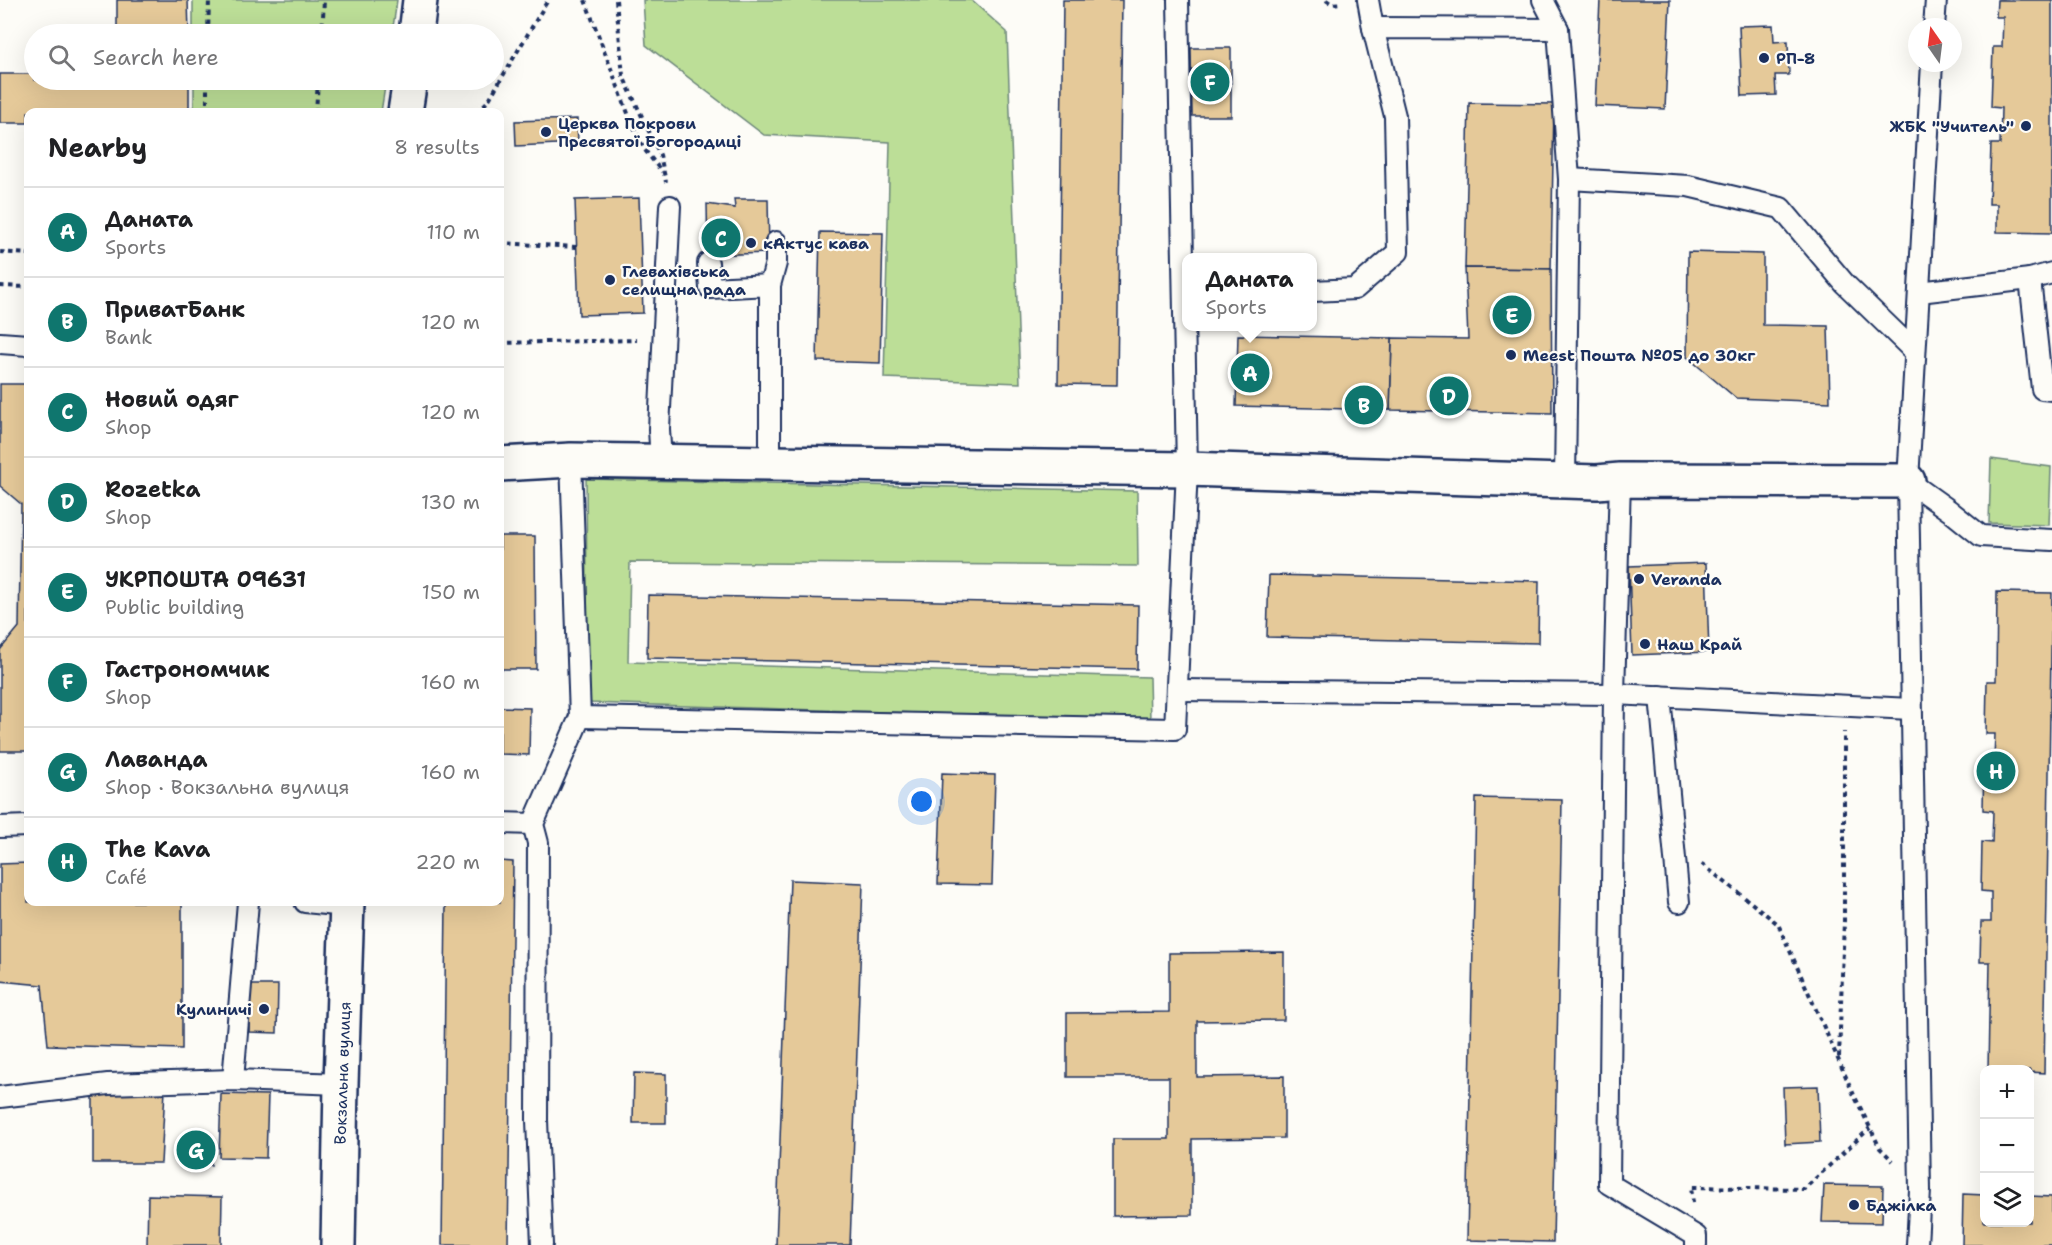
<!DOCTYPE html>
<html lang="en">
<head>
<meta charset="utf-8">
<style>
	:root { --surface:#fff; --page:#f2f2f2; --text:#202124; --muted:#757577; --line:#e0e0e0; --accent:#0f766e }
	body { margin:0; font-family:"Shantell Sans",sans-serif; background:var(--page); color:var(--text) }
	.controls { position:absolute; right:18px; bottom:18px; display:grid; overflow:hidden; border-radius:12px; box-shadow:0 6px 24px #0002 }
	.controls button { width:54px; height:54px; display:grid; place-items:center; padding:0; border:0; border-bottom:2px solid var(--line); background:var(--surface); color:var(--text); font:30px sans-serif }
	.compass { position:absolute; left:1908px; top:18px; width:54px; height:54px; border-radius:50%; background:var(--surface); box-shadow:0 6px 24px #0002; rotate:346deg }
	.you { position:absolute; left:922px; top:802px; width:21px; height:21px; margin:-15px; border:4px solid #fff; border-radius:50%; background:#1a73e8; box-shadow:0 0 0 9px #1a73e833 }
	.badge { display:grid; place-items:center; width:39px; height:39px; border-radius:50%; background:var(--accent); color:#fff; font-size:20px; font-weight:700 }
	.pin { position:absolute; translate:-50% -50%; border:3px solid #fff; box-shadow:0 2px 6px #0006 }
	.popup { position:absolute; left:1182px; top:253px; width:135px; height:78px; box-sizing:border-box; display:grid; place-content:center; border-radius:12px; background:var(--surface); filter:drop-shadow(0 2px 4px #0005); font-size:20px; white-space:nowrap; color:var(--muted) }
	.popup b { font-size:22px; color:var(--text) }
	.popup::after { content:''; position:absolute; left:50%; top:100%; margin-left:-12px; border:12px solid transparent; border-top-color:var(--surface) }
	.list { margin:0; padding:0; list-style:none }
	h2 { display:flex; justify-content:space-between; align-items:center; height:78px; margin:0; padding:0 24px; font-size:26px }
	h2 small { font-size:20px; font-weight:400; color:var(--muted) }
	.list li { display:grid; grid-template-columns:39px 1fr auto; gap:18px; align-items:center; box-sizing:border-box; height:90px; padding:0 24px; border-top:2px solid var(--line) }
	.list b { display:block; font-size:22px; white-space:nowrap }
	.list p { margin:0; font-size:20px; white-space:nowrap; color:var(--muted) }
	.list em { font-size:20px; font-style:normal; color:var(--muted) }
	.icon { flex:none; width:33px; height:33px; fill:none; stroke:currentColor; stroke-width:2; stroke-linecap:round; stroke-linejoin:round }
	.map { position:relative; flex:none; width:2052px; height:1245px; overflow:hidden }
	.search { position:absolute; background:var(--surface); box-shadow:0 6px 24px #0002; left:24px; top:24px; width:480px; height:66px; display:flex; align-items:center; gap:15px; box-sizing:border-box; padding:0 21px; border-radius:33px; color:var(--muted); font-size:22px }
	.panel { position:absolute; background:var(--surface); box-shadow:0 6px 24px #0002; left:24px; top:108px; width:480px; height:798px; border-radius:12px }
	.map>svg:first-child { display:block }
	.green { fill:#bcde97; stroke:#6c867a; stroke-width:1.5 }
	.building { fill:#e5c999; stroke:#1b2f5e; stroke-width:1.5 }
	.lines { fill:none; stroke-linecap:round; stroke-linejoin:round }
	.lane-casing { stroke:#1b2f5e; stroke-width:24 }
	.street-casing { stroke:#1b2f5e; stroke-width:38 }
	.path { stroke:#1b2f5e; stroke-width:4; stroke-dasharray:4.5 4.5; stroke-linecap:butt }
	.lane { stroke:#fdfcf7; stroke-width:20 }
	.street { stroke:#fdfcf7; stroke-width:33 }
	.poi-dot { fill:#1b2f5e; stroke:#fdfcf7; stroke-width:2 }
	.labels { text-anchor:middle; stroke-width:4.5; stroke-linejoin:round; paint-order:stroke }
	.poi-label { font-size:16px; font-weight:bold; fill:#1b2f5e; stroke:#fdfcf7; text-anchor:start }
	.street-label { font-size:16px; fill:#1b2f5e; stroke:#fdfcf7 }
</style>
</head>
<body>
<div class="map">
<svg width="2052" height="1245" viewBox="0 0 2052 1245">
	<rect width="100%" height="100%" fill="#fdfcf7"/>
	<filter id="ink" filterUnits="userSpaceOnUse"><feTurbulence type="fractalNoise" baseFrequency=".0167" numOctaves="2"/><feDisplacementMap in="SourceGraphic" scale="12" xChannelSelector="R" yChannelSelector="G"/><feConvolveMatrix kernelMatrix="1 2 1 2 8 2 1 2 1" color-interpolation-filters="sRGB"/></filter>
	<g filter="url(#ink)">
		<g class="green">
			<path d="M193,0H397L392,34H193Z"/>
			<path d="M643,0H971L1007,32L1020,383L884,378L890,142L764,135L646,45Z"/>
			<path d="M194,80H386L381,112H194Z"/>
			<path d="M1991,459L2051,467L2049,525L1989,523Z"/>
			<path d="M586,479L1137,491L1138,566L630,562L628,662L1149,677L1150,720L588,703Z"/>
		</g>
		<g class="building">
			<path d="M117,0H188L189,34H117Z"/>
			<path d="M1063,0H1122L1117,385L1058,384Z"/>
			<path d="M1600,0H1670L1665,109L1595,106Z"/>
			<path d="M1997,0H2052V233L1997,232V204H1989L1991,144H2000L2001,108L1991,107L1993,47H2002L2003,17H1996Z"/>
			<path d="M1773,25L1774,42L1788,41L1789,75H1775L1776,95L1742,96L1739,26Z"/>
			<path d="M1191,48H1231V116H1192Z"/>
			<path d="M0,74H34V80H189V112H28V123H0Z"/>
			<path d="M1469,103L1554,104L1551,269L1465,268Z"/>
			<path d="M577,119L578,143L516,146L515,121Z"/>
			<path d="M639,198L643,313L579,315L575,200Z"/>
			<path d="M734,199H768L769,253L708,255L707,204L735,208Z"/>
			<path d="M820,232L883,233L880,363L817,361Z"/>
			<path d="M1688,252L1763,254V325L1828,326L1830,402L1736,398L1687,357Z"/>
			<path d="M1465,268L1551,269L1552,413L1390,410L1392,338L1468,339Z"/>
			<path d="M1238,335L1392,338L1390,410L1236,406Z"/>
			<path d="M0,384H28V751H0V650L19,627L21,504L0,486Z"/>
			<path d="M500,536H535L536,669H500Z"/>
			<path d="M1706,563L1709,652L1632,655L1629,566Z"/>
			<path d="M1269,575L1539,581L1538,643L1267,637Z"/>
			<path d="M1997,592L2052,593L2044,1073L2030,1072V1070H1988L1990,962H1980L1981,922H1991V892L1981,891L1982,842L1992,843L1993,811L1983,810L1984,759H1994L1995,734H1986L1987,681H1996Z"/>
			<path d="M648,595L1138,605L1137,669L647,658Z"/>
			<path d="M500,707L530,708L529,755L500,754Z"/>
			<path d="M942,773L995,775L992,885L938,884Z"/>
			<path d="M1476,798L1562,800L1553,1242L1467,1240Z"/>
			<path d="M500,861L513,862L508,1245H442L446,902H500Z"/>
			<path d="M28,863V902H182V1049L48,1045L42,985L0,981V864Z"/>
			<path d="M790,880L863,883L850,1245H776Z"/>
			<path d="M1284,952V1020L1197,1021V1077L1284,1076V1138L1192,1139V1215L1113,1216V1139H1169V1077H1067V1013L1169,1012V953Z"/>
			<path d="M250,985H278L277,1033L249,1032Z"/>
			<path d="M634,1073L666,1074V1123H633Z"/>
			<path d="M1818,1086L1820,1142L1785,1144L1783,1087Z"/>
			<path d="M165,1090L161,1163H93V1093Z"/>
			<path d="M221,1094L268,1095L266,1158L219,1157Z"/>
			<path d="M182,1134L212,1137L211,1165L179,1163Z"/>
			<path d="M1824,1185L1883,1186L1882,1223L1822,1222Z"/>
			<path d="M1963,1194L1984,1195V1222H2030V1196L2052,1197V1245H1962Z"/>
			<path d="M148,1195L222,1197L221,1245H147Z"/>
		</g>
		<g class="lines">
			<g class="lane-casing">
				<g id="lane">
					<path d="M1368,0L1373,28"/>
					<path d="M1543,0L1558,29L1569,179L1565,481"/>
					<path d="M1934,27L1936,0"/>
					<path d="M1569,179L1688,186L1781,208L1845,284L1915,352"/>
					<path d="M708,263L710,288L770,285V463"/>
					<path d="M2030,279L2042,389L2052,390"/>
					<path d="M770,285L776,263V242"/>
					<path d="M1313,291L1355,289L1398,252L1395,116L1373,28L1558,29"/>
					<path d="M1919,292L2030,279L2052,273"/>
					<path d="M0,343L28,345"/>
					<path d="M571,460L580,717L1175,729L1187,469L1178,0"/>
					<path d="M661,462L659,429L670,206"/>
					<path d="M1620,480L1614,694L1609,1184L1696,1236V1245"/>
					<path d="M1908,481L1950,511L1981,536L2052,540"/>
					<path d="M1177,690L1614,694L1911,709"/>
					<path d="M1660,696L1679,902"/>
					<path d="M500,823L533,824"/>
					<path d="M0,827L28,826"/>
					<path d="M305,902L347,906"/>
					<path d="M233,1080L248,902"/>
					<path d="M0,1097L108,1084L233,1080L341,1084"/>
					<path d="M542,1245L537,1120L538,843L533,824L580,717"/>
					<path d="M1917,1245L1920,1190L1908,481L1932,63"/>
				</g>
			</g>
			<g class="street-casing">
				<g id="street">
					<path d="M416,34L420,0"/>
					<path d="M405,112L410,80"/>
					<path d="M500,464L571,460L1187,469L1597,482L1620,480L1908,481"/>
					<path d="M338,1245L341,1084L347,902"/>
				</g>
			</g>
			<g class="path">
				<path d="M585,0L629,116L644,149L662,172"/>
				<path d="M616,0L623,76L660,155L666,182"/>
				<path d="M1326,0L1332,4L1342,3"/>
				<path d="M208,34L209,0"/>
				<path d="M322,34L324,0"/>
				<path d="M207,112V80"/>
				<path d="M316,112L318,80"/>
				<path d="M477,112L488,101L548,0"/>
				<path d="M500,243L577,247"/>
				<path d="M0,252L28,254"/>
				<path d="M0,286L28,287"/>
				<path d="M500,343L637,340"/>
				<path d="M1702,864L1778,924L1854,1095L1880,1148L1893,1161"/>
				<path d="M1839,1057L1844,921V732"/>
				<path d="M1693,1203L1691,1187L1804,1189L1870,1128"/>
			</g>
			<use href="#lane" class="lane"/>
			<use href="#street" class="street"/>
		</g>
	</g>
	<g class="poi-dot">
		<circle cx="1764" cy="58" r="6"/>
		<circle cx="2026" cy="126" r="6"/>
		<circle cx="546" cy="132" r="6"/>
		<circle cx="751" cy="243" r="6"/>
		<circle cx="610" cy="280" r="6"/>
		<circle cx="1511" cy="355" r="6"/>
		<circle cx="1639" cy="579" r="6"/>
		<circle cx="1645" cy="644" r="6"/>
		<circle cx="264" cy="1009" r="6"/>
		<circle cx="1854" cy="1205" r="6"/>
	</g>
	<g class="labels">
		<g class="poi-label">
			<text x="1776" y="64">РП-8</text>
			<text x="558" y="129">Церква Покрови<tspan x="558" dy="18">Пресвятої Богородиці</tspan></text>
			<text x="2014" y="132" text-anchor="end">ЖБК "Учитель"</text>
			<text x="763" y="249">кАктус кава</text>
			<text x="622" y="277">Глевахівська<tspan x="622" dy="18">селищна рада</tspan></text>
			<text x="1523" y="361">Meest Пошта №05 до 30кг</text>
			<text x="1651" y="585">Veranda</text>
			<text x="1657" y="650">Наш Край</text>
			<text x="252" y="1015" text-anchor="end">Кулиничі</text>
			<text x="1866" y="1211">Бджілка</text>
		</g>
		<g class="street-label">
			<text transform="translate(342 1073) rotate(-88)" y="6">Вокзальна вулиця</text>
		</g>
	</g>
</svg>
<div class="controls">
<button>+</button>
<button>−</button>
<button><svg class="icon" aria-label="layers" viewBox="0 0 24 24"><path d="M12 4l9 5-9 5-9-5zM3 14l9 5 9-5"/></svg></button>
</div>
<svg class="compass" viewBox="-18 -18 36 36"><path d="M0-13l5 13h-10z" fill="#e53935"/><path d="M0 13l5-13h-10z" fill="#757577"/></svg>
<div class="you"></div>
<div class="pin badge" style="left:1250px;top:373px">A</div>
<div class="popup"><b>Даната</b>Sports</div>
<div class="pin badge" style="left:1364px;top:405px">B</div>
<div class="pin badge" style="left:721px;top:238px">C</div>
<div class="pin badge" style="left:1449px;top:396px">D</div>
<div class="pin badge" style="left:1512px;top:315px">E</div>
<div class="pin badge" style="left:1210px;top:82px">F</div>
<div class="pin badge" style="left:196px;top:1150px">G</div>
<div class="pin badge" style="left:1996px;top:771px">H</div>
<div class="search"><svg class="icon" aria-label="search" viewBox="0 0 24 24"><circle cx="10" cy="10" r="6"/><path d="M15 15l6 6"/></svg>Search here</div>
<section class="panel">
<h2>Nearby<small>8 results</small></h2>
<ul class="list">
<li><span class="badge">A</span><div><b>Даната</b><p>Sports</p></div><em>110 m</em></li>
<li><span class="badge">B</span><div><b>ПриватБанк</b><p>Bank</p></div><em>120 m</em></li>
<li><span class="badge">C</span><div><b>Новий одяг</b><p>Shop</p></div><em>120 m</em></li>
<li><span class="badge">D</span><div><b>Rozetka</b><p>Shop</p></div><em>130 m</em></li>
<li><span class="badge">E</span><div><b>УКРПОШТА 09631</b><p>Public building</p></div><em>150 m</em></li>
<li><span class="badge">F</span><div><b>Гастрономчик</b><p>Shop</p></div><em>160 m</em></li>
<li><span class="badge">G</span><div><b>Лаванда</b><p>Shop · Вокзальна вулиця</p></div><em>160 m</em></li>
<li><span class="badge">H</span><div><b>The Kava</b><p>Café</p></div><em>220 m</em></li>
</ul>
</section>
</div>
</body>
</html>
